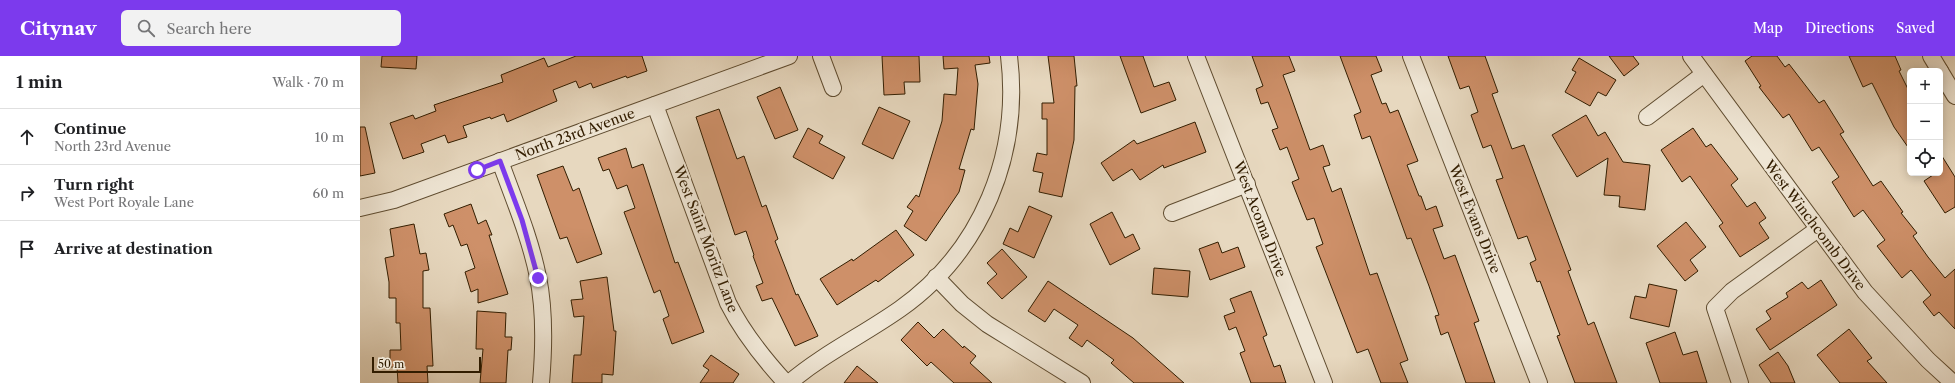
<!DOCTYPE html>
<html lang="en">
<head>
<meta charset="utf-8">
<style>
	:root { --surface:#fff; --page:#f2f2f2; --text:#202124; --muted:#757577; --line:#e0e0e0; --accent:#7c3aed }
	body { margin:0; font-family:"Libre Caslon Text",serif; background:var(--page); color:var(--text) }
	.controls { position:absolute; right:12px; top:12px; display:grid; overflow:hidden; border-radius:6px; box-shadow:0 2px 10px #0003 }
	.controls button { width:36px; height:36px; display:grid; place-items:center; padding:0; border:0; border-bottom:1px solid var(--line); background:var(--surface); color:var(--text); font:20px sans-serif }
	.scale { position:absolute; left:12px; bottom:10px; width:109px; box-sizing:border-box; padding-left:4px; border:2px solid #321d00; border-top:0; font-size:11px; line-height:14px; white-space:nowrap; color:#321d00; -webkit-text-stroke:3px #efe6d5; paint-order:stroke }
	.stop { position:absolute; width:12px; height:12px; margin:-9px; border:3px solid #7c3aed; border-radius:50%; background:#fff }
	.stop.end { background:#7c3aed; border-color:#fff; box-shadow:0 1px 4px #0008 }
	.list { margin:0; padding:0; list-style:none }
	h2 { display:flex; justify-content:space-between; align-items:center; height:52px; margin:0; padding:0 16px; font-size:17px }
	h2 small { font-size:13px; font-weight:400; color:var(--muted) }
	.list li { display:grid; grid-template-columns:26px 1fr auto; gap:12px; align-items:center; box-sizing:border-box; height:56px; padding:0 16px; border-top:1px solid var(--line) }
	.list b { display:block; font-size:15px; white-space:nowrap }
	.list p { margin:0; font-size:13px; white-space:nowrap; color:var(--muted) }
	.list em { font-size:13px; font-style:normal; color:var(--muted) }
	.icon { flex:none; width:22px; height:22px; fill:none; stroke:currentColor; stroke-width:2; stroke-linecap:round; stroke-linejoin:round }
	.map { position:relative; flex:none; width:1595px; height:327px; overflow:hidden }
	header { display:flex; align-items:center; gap:24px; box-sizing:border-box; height:56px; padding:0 20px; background:var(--accent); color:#fff }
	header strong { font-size:19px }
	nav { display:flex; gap:22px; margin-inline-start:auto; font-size:14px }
	.search { width:280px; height:36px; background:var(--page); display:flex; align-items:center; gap:10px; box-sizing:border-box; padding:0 14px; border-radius:6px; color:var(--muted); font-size:15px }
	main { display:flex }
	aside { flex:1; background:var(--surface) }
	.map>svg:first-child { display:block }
	.building { fill:#ce9069; stroke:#321d00 }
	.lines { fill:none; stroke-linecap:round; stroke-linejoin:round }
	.minor-casing { stroke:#5f4c30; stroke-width:18 }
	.minor { stroke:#efe6d5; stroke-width:16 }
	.route { stroke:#7c3aed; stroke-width:5 }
	.labels { text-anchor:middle; stroke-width:4; stroke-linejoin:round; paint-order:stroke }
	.street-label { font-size:14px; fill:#321d00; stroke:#efe6d5 }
</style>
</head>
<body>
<header>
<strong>Citynav</strong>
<div class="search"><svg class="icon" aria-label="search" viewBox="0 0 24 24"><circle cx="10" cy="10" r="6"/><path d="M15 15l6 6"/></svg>Search here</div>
<nav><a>Map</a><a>Directions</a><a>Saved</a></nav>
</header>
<main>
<aside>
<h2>1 min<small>Walk · 70 m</small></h2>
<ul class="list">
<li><svg class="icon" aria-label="ahead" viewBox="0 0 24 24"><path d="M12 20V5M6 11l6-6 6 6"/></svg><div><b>Continue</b><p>North 23rd Avenue</p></div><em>10 m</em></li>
<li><svg class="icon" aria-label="right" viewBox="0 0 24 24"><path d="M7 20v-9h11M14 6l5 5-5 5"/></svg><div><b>Turn right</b><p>West Port Royale Lane</p></div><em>60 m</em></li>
<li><svg class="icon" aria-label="arrive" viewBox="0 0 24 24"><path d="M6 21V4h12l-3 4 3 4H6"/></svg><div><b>Arrive at destination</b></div></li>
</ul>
</aside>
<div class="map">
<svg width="1595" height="327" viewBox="0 0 1595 327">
	<rect width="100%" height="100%" fill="#e7d8bf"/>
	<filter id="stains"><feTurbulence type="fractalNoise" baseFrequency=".005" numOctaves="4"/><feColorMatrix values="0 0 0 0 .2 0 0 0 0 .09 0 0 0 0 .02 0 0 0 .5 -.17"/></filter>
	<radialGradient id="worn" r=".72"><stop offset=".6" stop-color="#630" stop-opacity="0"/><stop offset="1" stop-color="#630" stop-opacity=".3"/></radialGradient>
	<g class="building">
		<path d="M22,0H57L56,13L21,11Z"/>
		<path d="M216,0H282L287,15L267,22L266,20L233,32L231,27L219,32L216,25L193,34L197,45L147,66L144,58L131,63L130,61L103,70L107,81L88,87L85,79L61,88L64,96L43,103L30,67L53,59L55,63L76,55L74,49L143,26L141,19L184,2L188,11Z"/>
		<path d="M522,0H559L560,26H544L545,38L524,39Z"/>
		<path d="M583,0H629L630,7L615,9L618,28L614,74L611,73L599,113L605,114L599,136L566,185L544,170L553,155L547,151L556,139L559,141L582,65L584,38L596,39L598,12L584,13Z"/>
		<path d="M688,0H714L717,30H715L714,84L702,141L679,136L683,117L673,115L677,97L687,99V63H682V47H694Z"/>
		<path d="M760,0H783L794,31L809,26L816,44L781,57Z"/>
		<path d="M892,0H929L935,15L923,19L930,38L950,94L963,89L970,109L963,111L972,136L981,132L1010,219L1017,217L1048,304L1040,307L1048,327H1021L1008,293L997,297L956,191L963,188L954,162L947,164L932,126L939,123L927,91L920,94L912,74L918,72L908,46L901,48L896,33L903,30Z"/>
		<path d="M980,0H1016L1022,15L1011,19L1022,48L1026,47L1030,57L1038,54L1058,105L1047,109L1059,140H1061L1066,154L1076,150L1083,170L1073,173L1084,203L1095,199L1119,265L1114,267L1135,327H1106L1088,276L1081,279L1075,260L1079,259L1069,230L1051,182L1047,183L1010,80L1002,83L994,59L1001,56Z"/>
		<path d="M1088,0H1125L1138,36L1132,38L1152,93L1164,89L1211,214L1208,215L1228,269L1234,266L1257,327H1215L1197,280L1200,279L1180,225L1177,226L1170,207L1176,204L1167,180L1158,183L1136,124L1143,122L1131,89L1123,92L1111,59L1118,56L1109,30L1100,33Z"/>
		<path d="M1249,0H1273L1279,8L1264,20Z"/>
		<path d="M1392,0H1417L1425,11L1429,8L1459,47L1464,44L1484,76L1480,78L1513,130L1521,125L1543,156L1541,157L1557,177L1553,180L1568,201L1585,222L1595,213V273L1579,256L1574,260L1563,246L1571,239L1551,214L1542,222L1517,190L1525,184L1503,154L1494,161L1472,126L1479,121L1459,91L1452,95L1429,58L1423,62L1399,31L1401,30L1385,5Z"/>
		<path d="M1489,0H1535L1541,14L1539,15L1550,37V94L1534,71L1512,27L1503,31Z"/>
		<path d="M1219,2L1256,24L1246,40L1238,36L1230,50L1205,36L1216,16L1212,14Z"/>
		<path d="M420,31L438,74L415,83L397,41Z"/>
		<path d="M519,51L550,65L533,103L502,88Z"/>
		<path d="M359,53L377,103L384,100L402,151L406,149L418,183L415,185L436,239L438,238L458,280L435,290L412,242L402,245L396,230L403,227L393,200L394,199L386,175L375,179L336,61Z"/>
		<path d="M1226,59L1238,80L1245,76L1263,106L1290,109L1285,154L1259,151L1260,140L1244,139L1248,102L1217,121L1192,79Z"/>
		<path d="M835,66L846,96L804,112L803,109L780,124L772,113L753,125L741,107L774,84L777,88Z"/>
		<path d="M0,71H5L15,117L0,120Z"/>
		<path d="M448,72L463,80L459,87L485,101L473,123L433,101Z"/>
		<path d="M1333,72L1346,91L1351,88L1378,123L1371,129L1387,151L1395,146L1406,162L1399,167L1409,182L1380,201L1359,170L1363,167L1330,120L1322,126L1301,94Z"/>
		<path d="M266,92L272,112L283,108L315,207L318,206L344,276L312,288L303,263L309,260L300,234L294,237L264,156L275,152L267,129L257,133L249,113L243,115L238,102Z"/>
		<path d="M1580,97L1595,121V151L1585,157L1564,125L1576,117H1580Z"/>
		<path d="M203,110L213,135L219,132L242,198L217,207L207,181L200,183L177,119Z"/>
		<path d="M111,148L118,168L126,164L132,179H129L148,238L118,247V233L111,236L105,216L115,212L107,188L101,190L93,169L89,171L84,158Z"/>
		<path d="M669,150L692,160L674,202L643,188L650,172L658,176Z"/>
		<path d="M752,156L765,182L773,178L780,193L750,209L730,168Z"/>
		<path d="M1326,166L1346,191L1330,204L1338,215L1325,225L1297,190Z"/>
		<path d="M54,168L60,198L66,197L69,214L63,215V252H70L73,310H67L68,327H38L37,311H30V294H41L40,267H36V242H29V226L25,202L34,200L30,173Z"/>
		<path d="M536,174L554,199L518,226L516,224L477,249L460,223L492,203L493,205Z"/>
		<path d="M858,186L862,197L878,191L885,211L850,224L839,193Z"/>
		<path d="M642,193L667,221L642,243L627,227L637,218L627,207Z"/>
		<path d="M794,212L830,215L828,241L792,238Z"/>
		<path d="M247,221L254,275H256L253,319L242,318V327H212L214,299H221L224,260L214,261L211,244L223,243L220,225Z"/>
		<path d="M1461,224L1477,249L1410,294L1396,273L1411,263L1406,255L1428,241L1426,237L1442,226L1448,233Z"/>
		<path d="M688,225L773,282L824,327H774L751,307L754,304L727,284L722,291L709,282L718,269L694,253L685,266L668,255Z"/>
		<path d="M1289,228L1317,234L1309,271L1270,262L1275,240L1286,242Z"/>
		<path d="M891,235L907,279L903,281L914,311L920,309L926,327H891L880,297L885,295L876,271L869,274L864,260L875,256L870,243Z"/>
		<path d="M117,255L146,257L145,281H152L151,294H148L146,327H120L123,293H116Z"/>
		<path d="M558,266L574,282L583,273L603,292L604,290L616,300L610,307L632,327H594L571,306L567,310L541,284Z"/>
		<path d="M1489,273L1512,302L1507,305L1527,327H1480L1457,299Z"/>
		<path d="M1315,276L1323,299L1337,295L1347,327H1300L1286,287Z"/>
		<path d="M1418,296L1428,310L1435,327H1411L1399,309Z"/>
		<path d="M351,299L379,318L373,327H340L349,314L343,310Z"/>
		<path d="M497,310L518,327H484Z"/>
	</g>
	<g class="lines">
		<g class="minor-casing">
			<g id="minor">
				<path d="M461,0L473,32"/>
				<path d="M836,0L964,327"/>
				<path d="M1051,0L1179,327"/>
				<path d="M1331,0L1505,236L1568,304L1593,327"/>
				<path d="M1571,0L1580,15"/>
				<path d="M1580,15L1595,40"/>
				<path d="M295,49L368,247C383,277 403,302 426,327"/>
				<path d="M1287,61L1344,18"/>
				<path d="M140,105C154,144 170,181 178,221C185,255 184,292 181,327"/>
				<path d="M0,152L34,144L429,0"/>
				<path d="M812,157L887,128"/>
				<path d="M576,221L602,248L627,268L722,327"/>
				<path d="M429,327C463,298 503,279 540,253C622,195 661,98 649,0"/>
				<path d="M1380,327L1355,252L1372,235L1458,173"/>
			</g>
		</g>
		<use href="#minor" class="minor"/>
	</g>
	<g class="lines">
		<path class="route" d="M117,114L140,105L162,164L178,222"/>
	</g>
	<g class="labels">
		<g class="street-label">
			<text transform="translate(215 78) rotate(-20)" y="5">North 23rd Avenue</text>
			<text transform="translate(900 163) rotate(69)" y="5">West Acoma Drive</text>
			<text transform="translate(1115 163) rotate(68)" y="5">West Evans Drive</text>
			<text transform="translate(1455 169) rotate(53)" y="5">West Winchcomb Drive</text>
			<text transform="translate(346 183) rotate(69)" y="5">West Saint Moritz Lane</text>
		</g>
	</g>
	<rect width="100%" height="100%" filter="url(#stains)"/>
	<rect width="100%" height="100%" fill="url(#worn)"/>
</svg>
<div class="controls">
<button>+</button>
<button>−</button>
<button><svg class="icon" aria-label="locate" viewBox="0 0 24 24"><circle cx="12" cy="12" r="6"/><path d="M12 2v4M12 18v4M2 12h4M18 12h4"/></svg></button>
</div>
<div class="scale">50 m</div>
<div class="stop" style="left:117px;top:114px"></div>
<div class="stop end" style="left:178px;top:222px"></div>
</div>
</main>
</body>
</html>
